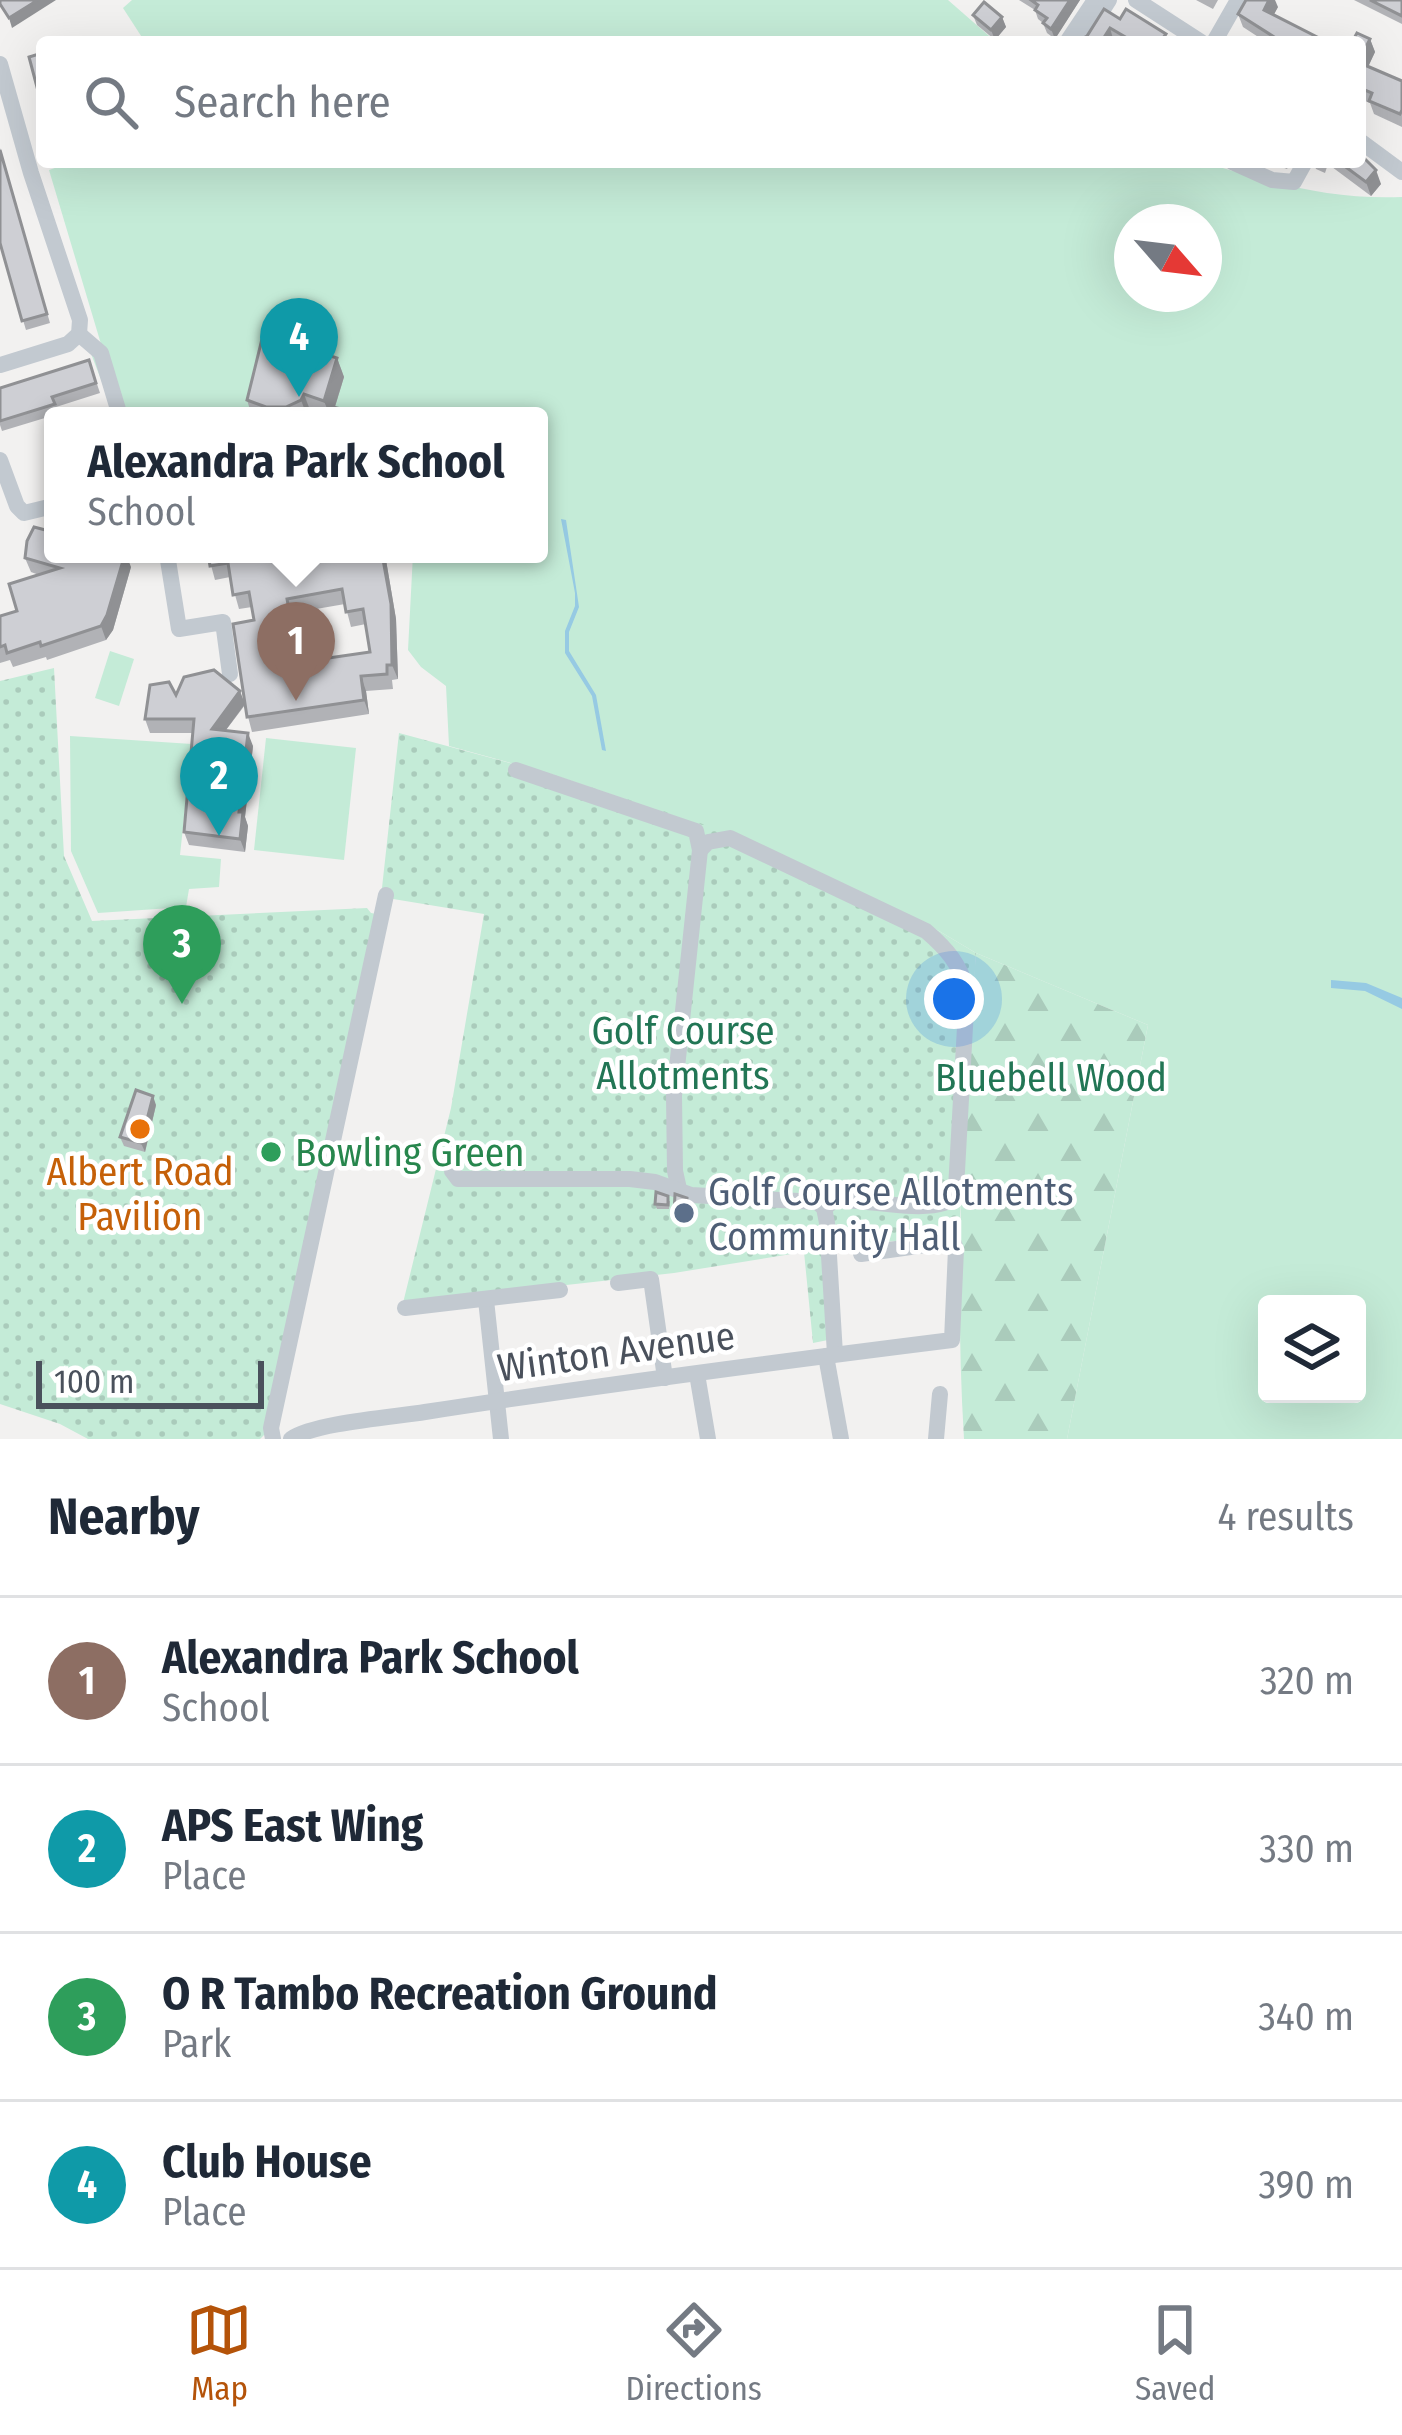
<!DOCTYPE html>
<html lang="en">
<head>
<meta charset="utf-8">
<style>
	:root { --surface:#fff; --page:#f2f2f3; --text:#1f2937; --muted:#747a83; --line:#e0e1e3; --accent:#b45309 }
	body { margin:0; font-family:"Fira Sans Condensed",sans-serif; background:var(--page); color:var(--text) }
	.controls { position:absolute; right:36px; bottom:36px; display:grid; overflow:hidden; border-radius:12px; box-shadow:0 12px 48px #0002 }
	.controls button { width:108px; height:108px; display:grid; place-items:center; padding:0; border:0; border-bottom:3px solid var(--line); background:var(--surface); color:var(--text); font:60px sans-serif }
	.compass { position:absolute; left:1114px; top:204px; width:108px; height:108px; border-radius:50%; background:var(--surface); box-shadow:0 12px 48px #0002; rotate:118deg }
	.scale { position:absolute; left:36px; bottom:30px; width:228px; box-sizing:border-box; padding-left:12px; border:6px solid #4a515c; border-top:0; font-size:33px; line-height:42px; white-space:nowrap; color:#4a515c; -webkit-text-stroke:9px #fff; paint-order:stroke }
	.you { position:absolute; left:954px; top:999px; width:42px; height:42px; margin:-30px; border:9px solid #fff; border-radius:50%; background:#1a73e8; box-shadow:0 0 0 18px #1a73e833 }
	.badge { display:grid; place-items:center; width:78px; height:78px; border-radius:50%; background:var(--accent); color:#fff; font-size:39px; font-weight:700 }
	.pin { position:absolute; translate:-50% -99px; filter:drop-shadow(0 3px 6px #0008) }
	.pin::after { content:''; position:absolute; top:63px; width:42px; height:36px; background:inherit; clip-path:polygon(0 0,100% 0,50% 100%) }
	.popup { position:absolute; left:44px; top:407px; width:504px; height:156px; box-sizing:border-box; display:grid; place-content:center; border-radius:12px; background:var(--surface); filter:drop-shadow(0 3px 9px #0005); font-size:39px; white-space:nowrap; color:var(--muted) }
	.popup b { font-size:45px; color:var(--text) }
	.popup::after { content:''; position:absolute; left:50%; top:100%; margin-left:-24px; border:24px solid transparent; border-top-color:var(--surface) }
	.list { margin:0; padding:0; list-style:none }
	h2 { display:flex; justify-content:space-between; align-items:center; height:156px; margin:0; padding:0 48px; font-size:51px }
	h2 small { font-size:39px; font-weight:400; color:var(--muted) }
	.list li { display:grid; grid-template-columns:78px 1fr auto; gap:36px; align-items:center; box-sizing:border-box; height:168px; padding:0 48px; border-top:3px solid var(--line) }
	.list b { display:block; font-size:45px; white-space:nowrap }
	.list p { margin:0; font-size:39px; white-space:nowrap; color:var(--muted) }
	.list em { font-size:39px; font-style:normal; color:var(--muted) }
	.icon { flex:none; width:66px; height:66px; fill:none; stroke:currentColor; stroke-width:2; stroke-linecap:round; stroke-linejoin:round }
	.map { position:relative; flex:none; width:1402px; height:1439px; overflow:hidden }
	.search { position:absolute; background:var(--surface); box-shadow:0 12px 48px #0002; left:36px; right:36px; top:36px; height:132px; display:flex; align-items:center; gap:30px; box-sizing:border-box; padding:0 42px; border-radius:12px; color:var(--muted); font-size:45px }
	.sheet { height:828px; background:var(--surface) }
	nav { display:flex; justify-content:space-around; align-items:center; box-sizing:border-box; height:168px; border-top:3px solid var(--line); background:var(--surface); font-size:33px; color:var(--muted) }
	nav a { display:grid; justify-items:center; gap:6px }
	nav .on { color:var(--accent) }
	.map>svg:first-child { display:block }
	.grass { fill:#c4ebd7; fill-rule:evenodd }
	.forest { fill:url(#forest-firs) }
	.park { fill:url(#park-dots) }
	.water { fill:#96cae3 }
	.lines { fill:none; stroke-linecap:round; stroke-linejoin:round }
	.minor { stroke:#c2c9d0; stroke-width:16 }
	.wall { fill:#b1b2b6; fill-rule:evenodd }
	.shaded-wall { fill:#909194 }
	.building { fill:#cecfd4; stroke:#909194; stroke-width:3; fill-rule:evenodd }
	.food-dot { fill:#e8710a; stroke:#fff; stroke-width:4.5 }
	.leisure-dot { fill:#2e9e5b; stroke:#fff; stroke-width:4.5 }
	.service-dot { fill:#5c6f8a; stroke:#fff; stroke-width:4.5 }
	.labels { text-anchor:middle; stroke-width:9; stroke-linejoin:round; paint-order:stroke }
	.park-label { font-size:39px; fill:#227655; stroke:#fff }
	.leisure-label { font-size:39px; fill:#27864d; stroke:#fff; text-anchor:start }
	.food-label { font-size:39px; fill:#c56008; stroke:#fff }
	.service-label { font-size:39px; fill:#4e5e75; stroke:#fff; text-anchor:start }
	.street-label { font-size:39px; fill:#4a515c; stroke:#fff }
</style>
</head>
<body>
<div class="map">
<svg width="1402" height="1439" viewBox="0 0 1402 1439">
	<defs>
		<pattern id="forest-firs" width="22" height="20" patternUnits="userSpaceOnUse" patternTransform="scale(3)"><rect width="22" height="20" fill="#c4ebd7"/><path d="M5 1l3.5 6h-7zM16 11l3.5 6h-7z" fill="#aacbbb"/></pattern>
		<pattern id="park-dots" width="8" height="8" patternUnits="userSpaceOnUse" patternTransform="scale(3)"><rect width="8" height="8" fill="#c4ebd7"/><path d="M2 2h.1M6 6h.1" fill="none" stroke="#aacbbb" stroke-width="1.8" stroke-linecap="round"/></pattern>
	</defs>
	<rect width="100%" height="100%" fill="#f2f1f0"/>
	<g class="grass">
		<path d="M132,0H948L996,42H145L123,8Z"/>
		<path d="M72,162H1204C1270,183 1332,200 1402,197V1439H1067L1148,1025L976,953L939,931L661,811L551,774L449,746L446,686L421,667L408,650L413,554H539V416H115L90,351L101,344L49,170ZM1132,222H1204V294H1132ZM1267,1304H1357V1394H1267Z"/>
		<path d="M110,651L134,659L119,706L95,698Z"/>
		<path d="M70,736L192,744L180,855L221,859L219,887L189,889L186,907L98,913L71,851Z"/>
		<path d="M266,738L356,748L344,860L254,850Z"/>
	</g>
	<path class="forest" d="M976,953L1148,1025L1067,1439H964C954,1276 963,1115 976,953Z"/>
	<g class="park">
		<path d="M54,668L64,856L92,921L367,908L371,913L382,915L271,1428L260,1439H88L60,1424L0,1404V681Z"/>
		<path d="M399,733L551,774L733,834L939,931L976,953L959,1235L833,1247V1339L813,1343L804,1252L674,1273L403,1303L451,1108L484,914L381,897Z"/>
	</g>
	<g class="water">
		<path d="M561,519L566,520L579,607L569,632V651L596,695L606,751L602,750L592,696L565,653V631L575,606V593Z"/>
		<path d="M1331,980L1366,983L1402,998V1009L1365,991L1331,988Z"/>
	</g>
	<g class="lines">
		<g class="minor">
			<path d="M1136,0L1201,42"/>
			<path d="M1067,42L1095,0"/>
			<path d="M1082,42L1109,0"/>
			<path d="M1214,42L1238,0"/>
			<path d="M0,64L31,173L80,320L79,334L68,344L0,365"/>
			<path d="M1360,141L1402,172"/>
			<path d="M1232,162L1272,180L1294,182L1305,162"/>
			<path d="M79,334L101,353L120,416"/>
			<path d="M0,460L17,506L24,513L53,506"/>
			<path d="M167,554L179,629L223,622L230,674"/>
			<path d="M516,770L696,831L700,850L674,1096L675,1171L679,1189"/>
			<path d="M700,850L708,842L730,838L926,931C947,949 960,964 967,991L956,1189C952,1196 953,1200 944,1203C917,1212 865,1199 835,1200L824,1208"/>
			<path d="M452,1151V1171L458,1179H630L655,1182L691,1195L817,1202L824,1208L827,1223L835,1354"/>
			<path d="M618,1283L651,1279L665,1378"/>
			<path d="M486,1300L501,1439"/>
			<path d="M405,1308L560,1290"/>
			<path d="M826,1356L841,1439"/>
			<path d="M697,1374L708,1439"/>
			<path d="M273,1439L271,1428L386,895"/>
			<path d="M291,1439C314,1423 394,1417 425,1412C600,1385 776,1362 952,1340L956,1249L953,1241L861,1254"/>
			<path d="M936,1439L940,1394"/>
		</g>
	</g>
	<g class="wall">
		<path d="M1019,0H1080L1055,39L1047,33L1043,23L1038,19L1035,10Z"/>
		<path d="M1196,0H1218L1213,9Z"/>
		<path d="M1354,0H1402V24Z"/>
		<path d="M1278,7L1273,15L1327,42H1266L1243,27L1238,14Z"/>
		<path d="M973,15L1002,17L1006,27L995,40L977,25Z"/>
		<path d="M1120,19L1166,34L1169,42H1076Z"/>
		<path d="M1370,39L1375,52L1368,66L1402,81V127L1374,114L1370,103L1360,99V42Z"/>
		<path d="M0,148L50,323L26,330L0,243Z"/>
		<path d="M1269,162H1291L1287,169Z"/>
		<path d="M1313,162H1360L1381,184L1371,196L1328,164L1325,173L1316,169Z"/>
		<path d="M337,358L344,377L335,407L368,416H319L311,413L310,416H252L247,400Z"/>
		<path d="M89,360L100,393L56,407L58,414L2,431L0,425V388Z"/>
		<path d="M208,554H248V556L259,554H385L396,619L398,679L392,680L393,689L366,691L369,714L252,732L245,705L226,730L253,746L245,817L248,826L245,852L189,845L184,832L193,733H150L145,719L176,695L245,704L254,620L252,607L239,609L230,577L215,580ZM345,604L351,627L366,624L370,652L290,663L287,647L298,645L293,613Z"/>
		<path d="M25,558L131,567L113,630L106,640L47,660L46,657L13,667L10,660L0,663V616L17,611L39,575L31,572Z"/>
		<path d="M156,1105L145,1152L124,1146L120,1137Z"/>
		<path d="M687,1198L690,1208V1224H678L674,1214Z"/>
		<path d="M670,1201L669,1209H657L655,1204Z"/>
	</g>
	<g class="shaded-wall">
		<path d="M38,0H56L12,28L9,18Z"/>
		<path d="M1070,0H1080L1055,39L1051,29Z"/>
		<path d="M1269,0H1275L1278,7L1269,24L1264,10Z"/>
		<path d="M1002,17L1006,27L995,40L991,30Z"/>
		<path d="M1110,28L1114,42H1101Z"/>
		<path d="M1370,39L1375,52L1364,76L1360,59Z"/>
		<path d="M1376,170L1381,184L1371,196L1366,182Z"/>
		<path d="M337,358L344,377L332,416H330L324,401Z"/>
		<path d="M304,394L311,413L310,416H307L301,400Z"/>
		<path d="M126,554L131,567L113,630L106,640L101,626Z"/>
		<path d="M382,554H385L396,619L398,679L392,665Z"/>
		<path d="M287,599L293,613L298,645L293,631Z"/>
		<path d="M361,676L366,691L369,714L364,700Z"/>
		<path d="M240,691L245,704L217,742L212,729Z"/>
		<path d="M248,733L253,746L245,817L248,826L245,852L240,839L239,812Z"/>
		<path d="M153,1096L156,1105L145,1152L141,1143Z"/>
		<path d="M687,1198L690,1208V1224L686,1214Z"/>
	</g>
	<g class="building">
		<path d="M0,0H38L9,18L0,4Z"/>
		<path d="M1031,0H1070L1051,29L1043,23L1047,18L1035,10L1038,5Z"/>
		<path d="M1246,0H1269L1264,10L1327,42H1282L1238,14Z"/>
		<path d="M1370,0H1402V16Z"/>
		<path d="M984,2L1002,17L991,30L973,15Z"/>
		<path d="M1104,9L1120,19L1126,9L1166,34L1160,42H1134L1110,28L1101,42H1076L1087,36Z"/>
		<path d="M1357,33L1370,39L1360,59V42H1352Z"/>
		<path d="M42,53V106L29,57Z"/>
		<path d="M1360,63L1402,81V110L1400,114L1369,101L1372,93L1360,88Z"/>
		<path d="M0,150L47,314L22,321L0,243Z"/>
		<path d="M1360,154L1376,170L1366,182L1339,162H1360Z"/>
		<path d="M263,335L337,358L324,401L304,394L301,400L286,407H266L247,400Z"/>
		<path d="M89,360L96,383L52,397L55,404L0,421V388Z"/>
		<path d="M333,407L368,416H331Z"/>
		<path d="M34,527L53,532V554H125L107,615L101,626L41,646L40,642L7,653L5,645L0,647V616L17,611L9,584L60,568L25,558L27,541Z"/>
		<path d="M208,554H245L246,556L259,554H382L391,604L392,665H387V674L361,676L364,700L247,717L233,624L254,620L249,592L233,595L228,563L210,566ZM342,589L346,612L363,609L370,652L287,664L282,633L293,631L287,599Z"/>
		<path d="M214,670L240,691L212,729L248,733L239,812H243L240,839L184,832L194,719H145L150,685L169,682L176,695L184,677Z"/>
		<path d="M136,1090L153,1096L141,1143L120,1137Z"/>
		<path d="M656,1192L668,1196V1205L655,1204Z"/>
		<path d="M675,1194L687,1198L686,1214H674Z"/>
	</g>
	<circle class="food-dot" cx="140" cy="1129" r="12"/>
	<circle class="leisure-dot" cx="271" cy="1152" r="12"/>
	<circle class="service-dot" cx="684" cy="1213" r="12"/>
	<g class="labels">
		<g class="park-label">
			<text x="683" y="1044">Golf Course<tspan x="683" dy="45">Allotments</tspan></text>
			<text x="1051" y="1091">Bluebell Wood</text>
		</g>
		<g class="leisure-label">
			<text x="295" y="1166">Bowling Green</text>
		</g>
		<g class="food-label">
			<text x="140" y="1185">Albert Road<tspan x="140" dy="45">Pavilion</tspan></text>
		</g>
		<g class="service-label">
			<text x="708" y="1205">Golf Course Allotments<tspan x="708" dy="45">Community Hall</tspan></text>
		</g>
		<g class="street-label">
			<text transform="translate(616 1351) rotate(-8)" y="14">Winton Avenue</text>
		</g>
	</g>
</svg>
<div class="controls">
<button><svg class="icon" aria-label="layers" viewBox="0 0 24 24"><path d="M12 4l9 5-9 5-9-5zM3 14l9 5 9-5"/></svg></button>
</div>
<svg class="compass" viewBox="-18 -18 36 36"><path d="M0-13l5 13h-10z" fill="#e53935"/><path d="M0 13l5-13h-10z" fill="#747a83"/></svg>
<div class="scale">100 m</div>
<div class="you"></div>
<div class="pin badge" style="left:296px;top:701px;background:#8d6e63">1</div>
<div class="popup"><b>Alexandra Park School</b>School</div>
<div class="pin badge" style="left:219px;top:836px;background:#0f9aa8">2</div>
<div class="pin badge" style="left:182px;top:1004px;background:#2e9e5b">3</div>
<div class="pin badge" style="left:299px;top:397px;background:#0f9aa8">4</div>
<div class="search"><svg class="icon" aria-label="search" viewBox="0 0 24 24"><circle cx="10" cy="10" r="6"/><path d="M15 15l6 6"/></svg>Search here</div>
</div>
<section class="sheet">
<h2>Nearby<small>4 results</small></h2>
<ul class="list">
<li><span class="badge" style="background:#8d6e63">1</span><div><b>Alexandra Park School</b><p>School</p></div><em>320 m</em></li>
<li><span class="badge" style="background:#0f9aa8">2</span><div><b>APS East Wing</b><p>Place</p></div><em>330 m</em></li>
<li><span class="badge" style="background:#2e9e5b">3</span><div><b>O R Tambo Recreation Ground</b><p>Park</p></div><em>340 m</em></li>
<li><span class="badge" style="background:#0f9aa8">4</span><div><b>Club House</b><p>Place</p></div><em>390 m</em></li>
</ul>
</section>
<nav>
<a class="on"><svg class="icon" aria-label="map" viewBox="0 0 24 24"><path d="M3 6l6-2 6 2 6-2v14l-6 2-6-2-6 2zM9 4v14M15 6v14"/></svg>Map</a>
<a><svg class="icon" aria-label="directions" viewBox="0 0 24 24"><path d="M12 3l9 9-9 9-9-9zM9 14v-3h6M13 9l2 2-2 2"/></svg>Directions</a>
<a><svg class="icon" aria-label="saved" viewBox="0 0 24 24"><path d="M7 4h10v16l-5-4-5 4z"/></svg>Saved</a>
</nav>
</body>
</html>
